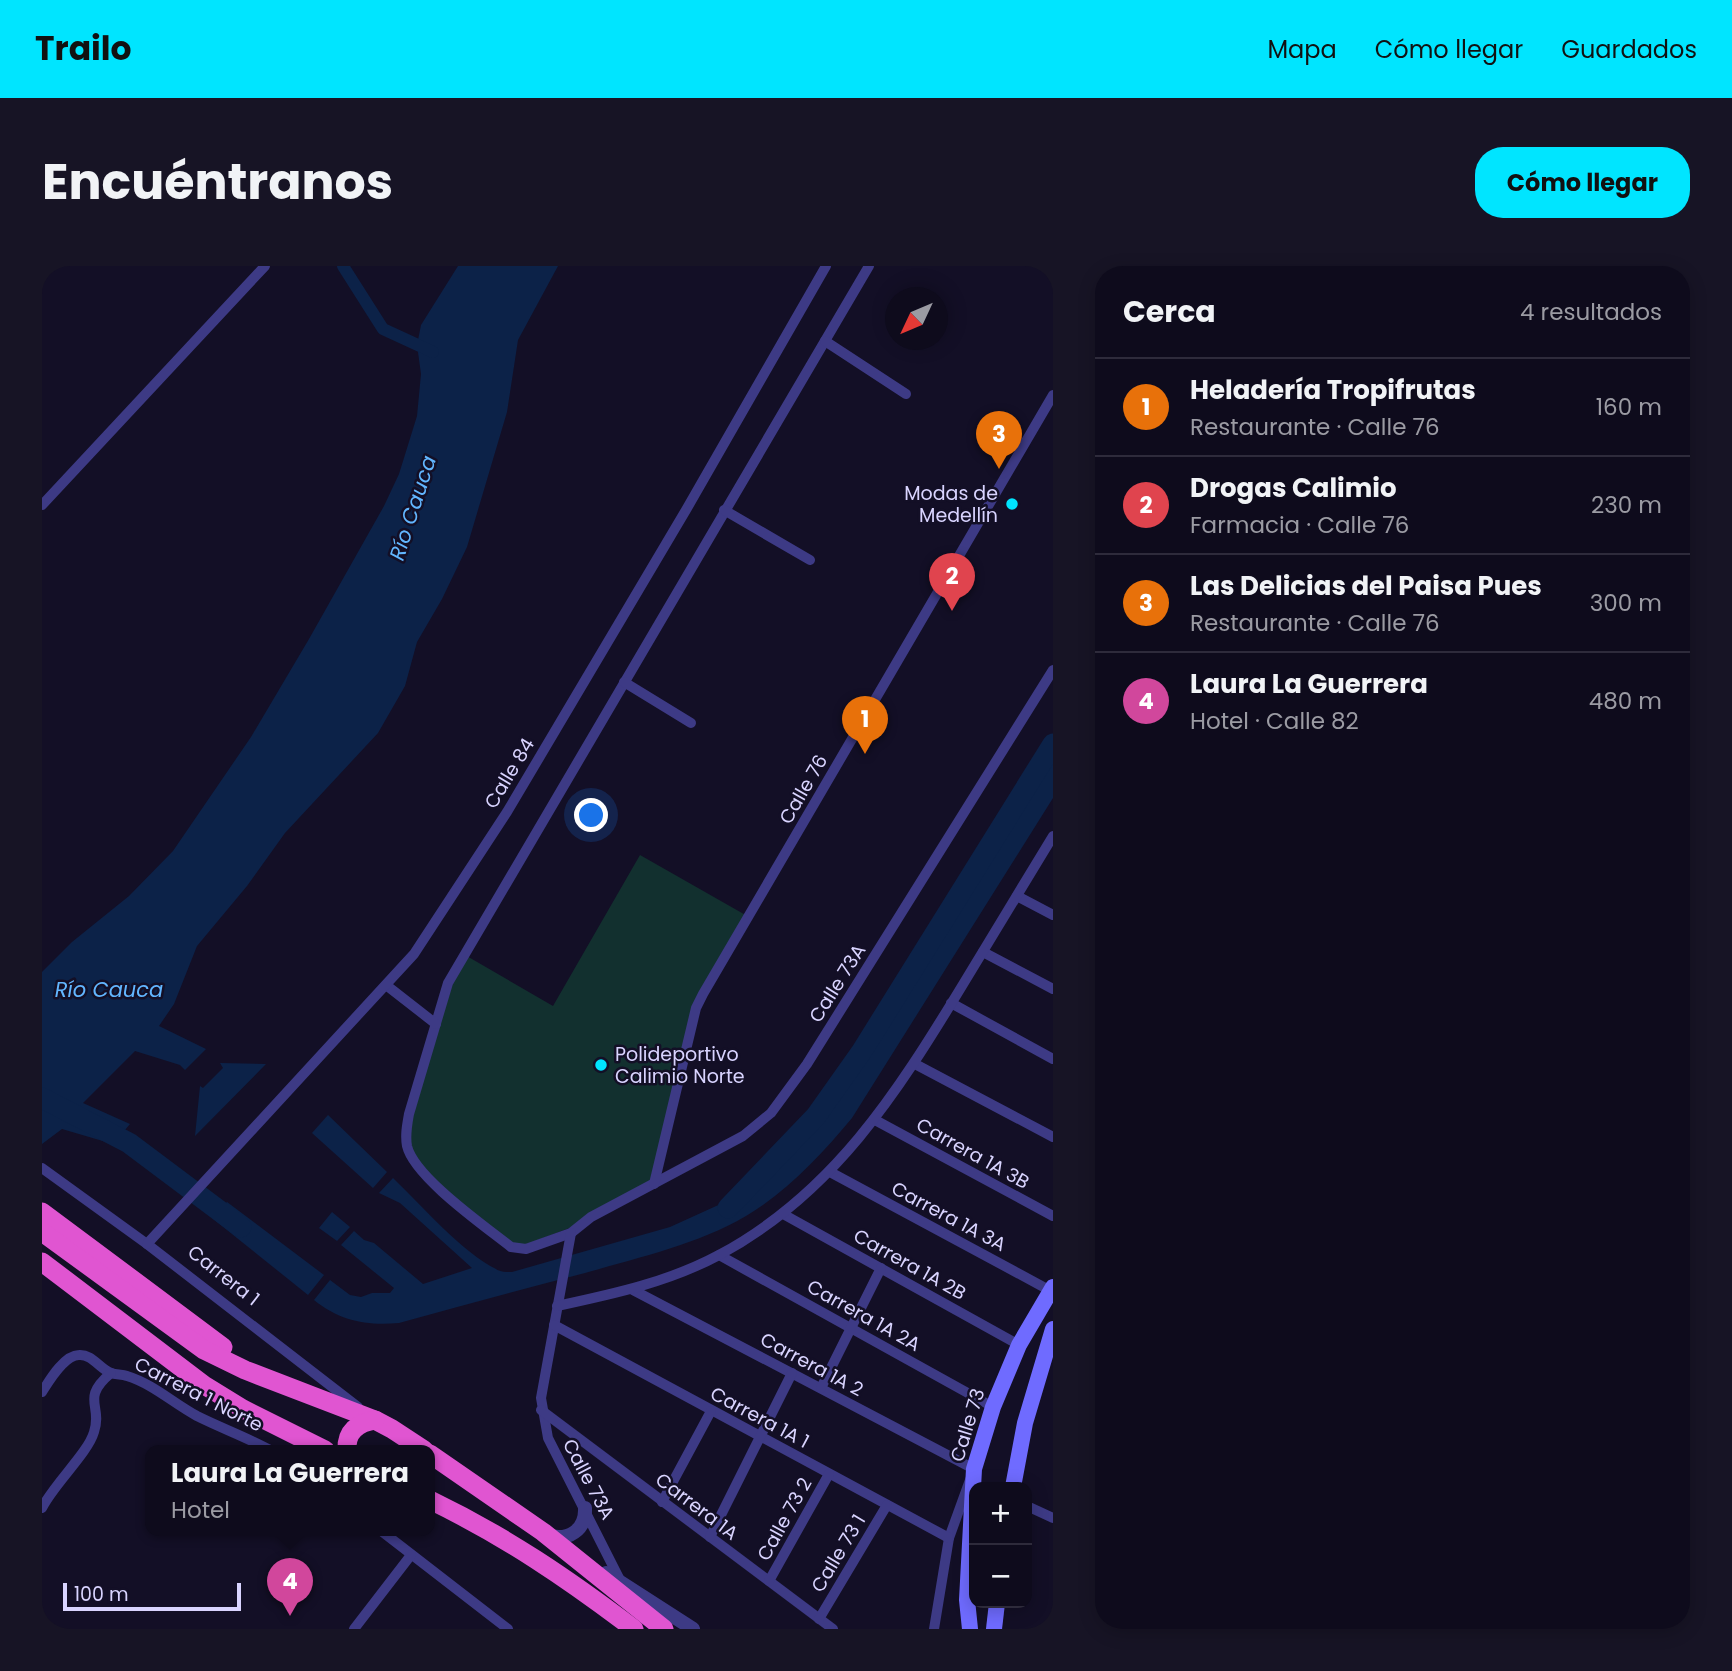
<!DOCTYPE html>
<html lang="es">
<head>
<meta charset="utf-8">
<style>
	:root { --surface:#0e0b1c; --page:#171425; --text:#f1f3f6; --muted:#9b9ba3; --line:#2e2b3b; --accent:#00e5ff }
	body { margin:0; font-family:Poppins,sans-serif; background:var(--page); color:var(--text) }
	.controls { position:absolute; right:21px; bottom:21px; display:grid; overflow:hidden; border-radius:14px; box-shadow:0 4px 18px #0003 }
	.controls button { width:63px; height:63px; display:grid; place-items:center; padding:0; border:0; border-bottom:2px solid var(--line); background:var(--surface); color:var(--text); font:35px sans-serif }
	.compass { position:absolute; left:843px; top:21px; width:63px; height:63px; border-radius:50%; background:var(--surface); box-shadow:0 4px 18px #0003; rotate:226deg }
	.scale { position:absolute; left:21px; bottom:18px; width:178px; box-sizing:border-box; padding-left:7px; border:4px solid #d9d4ff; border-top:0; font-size:19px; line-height:24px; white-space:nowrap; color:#d9d4ff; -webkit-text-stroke:5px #130f26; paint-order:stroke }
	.you { position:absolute; left:550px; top:550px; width:24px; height:24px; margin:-18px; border:5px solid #fff; border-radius:50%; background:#1a73e8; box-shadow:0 0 0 10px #1a73e833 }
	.badge { display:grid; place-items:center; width:46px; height:46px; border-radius:50%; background:var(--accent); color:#fff; font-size:23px; font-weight:700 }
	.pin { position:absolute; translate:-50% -58px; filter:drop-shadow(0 2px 4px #0008) }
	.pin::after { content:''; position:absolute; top:37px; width:24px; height:21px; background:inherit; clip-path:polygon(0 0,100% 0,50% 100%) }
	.popup { position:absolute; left:103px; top:1179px; width:290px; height:91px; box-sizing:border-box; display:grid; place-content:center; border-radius:14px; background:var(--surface); filter:drop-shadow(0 2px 5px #0005); font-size:23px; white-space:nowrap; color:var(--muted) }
	.popup b { font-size:26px; color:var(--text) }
	.popup::after { content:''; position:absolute; left:50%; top:100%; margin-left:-14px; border:14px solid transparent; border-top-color:var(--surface) }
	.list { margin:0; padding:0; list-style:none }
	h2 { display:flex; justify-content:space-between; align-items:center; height:91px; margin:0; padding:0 28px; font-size:30px }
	h2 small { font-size:23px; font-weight:400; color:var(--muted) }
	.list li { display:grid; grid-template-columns:46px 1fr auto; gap:21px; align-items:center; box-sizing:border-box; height:98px; padding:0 28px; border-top:2px solid var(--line) }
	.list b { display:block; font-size:26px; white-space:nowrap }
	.list p { margin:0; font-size:23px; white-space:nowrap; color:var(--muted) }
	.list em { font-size:23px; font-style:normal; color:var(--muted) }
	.map { position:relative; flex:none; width:1011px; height:1363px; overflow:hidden; border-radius:28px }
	header { display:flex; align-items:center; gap:42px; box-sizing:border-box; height:98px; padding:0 35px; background:var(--accent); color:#111 }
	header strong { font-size:33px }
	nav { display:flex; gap:38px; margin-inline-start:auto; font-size:24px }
	.intro { display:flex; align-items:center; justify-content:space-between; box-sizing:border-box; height:168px; padding:0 42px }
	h1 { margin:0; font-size:49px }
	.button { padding:18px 32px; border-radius:28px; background:var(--accent); color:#111; font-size:24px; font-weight:700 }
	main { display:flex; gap:42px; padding:0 42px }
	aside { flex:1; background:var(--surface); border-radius:28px; box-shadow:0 4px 18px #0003 }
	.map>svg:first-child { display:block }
	.green { fill:#12302f }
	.water { fill:#0c2248 }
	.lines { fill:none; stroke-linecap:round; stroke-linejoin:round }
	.canal { stroke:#0c2248; stroke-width:12 }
	.river { stroke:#0c2248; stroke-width:21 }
	.minor { stroke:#3d3a85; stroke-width:10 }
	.tertiary { stroke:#3d3a85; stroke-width:14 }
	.secondary { stroke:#6f6bff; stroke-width:16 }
	.trunk { stroke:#e055d1; stroke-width:19 }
	.poi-dot { fill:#00e5ff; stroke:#130f26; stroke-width:2.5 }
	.labels { text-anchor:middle; stroke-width:5; stroke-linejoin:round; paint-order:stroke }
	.poi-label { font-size:19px; fill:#d9d4ff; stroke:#130f26; text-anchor:end }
	.street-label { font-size:19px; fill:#d9d4ff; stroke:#130f26 }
	.water-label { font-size:21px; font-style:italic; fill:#62b6ff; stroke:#130f26 }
</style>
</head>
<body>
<header>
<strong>Trailo</strong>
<nav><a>Mapa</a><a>Cómo llegar</a><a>Guardados</a></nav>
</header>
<div class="intro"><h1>Encuéntranos</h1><a class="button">Cómo llegar</a></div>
<main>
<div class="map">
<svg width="1011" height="1363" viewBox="0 0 1011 1363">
	<rect width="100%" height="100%" fill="#130f26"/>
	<path class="green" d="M598,589L707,651L661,728L612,918L538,958L475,982L401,927L366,883L364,864L406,717L423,689L511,740Z"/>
	<g class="water">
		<path d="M416,0H516L476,74L465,146L425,281L400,333L375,376L363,420L336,467L243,567L205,620L155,680L132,738L117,760L164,783L143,804L138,799L93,785L41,837L88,858L71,878L20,863L0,878V706L30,676L87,630L131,585L209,471L267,373L342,240L357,208L375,150L379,108L375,79L379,59Z"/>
		<path d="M1011,491V532L810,852C779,889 746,925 704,950C654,979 598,991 543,1007C481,1023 419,1040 357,1057C325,1060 298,1055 272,1034L288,1014L308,1029L319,1031L330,1027H348L352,1022L299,979L312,965L322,974L332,977L381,1018L430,1002L358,937L337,927L351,912C378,938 422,988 454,1003C458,1006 464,1006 470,1006L628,961L694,931L762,876L793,840Z"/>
		<path d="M178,797L224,798L153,870L158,820L161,822L181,802Z"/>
		<path d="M286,849L345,906L331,922L270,867Z"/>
		<path d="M185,936L282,1009L266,1029L170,952Z"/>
		<path d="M290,946L308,961L295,975L277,962Z"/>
	</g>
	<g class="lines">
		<path class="canal" d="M301,0L341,63L391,86"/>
		<g class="river">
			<path d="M0,832L87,877L199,961"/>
			<path d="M686,942L774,850L820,785L1011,478"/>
		</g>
		<g class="minor">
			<path d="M827,0L406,717L367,848C365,859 363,869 365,880C372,911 444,961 469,981L484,983L529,967L549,951L701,870L729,847L765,798L1011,404"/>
			<path d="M783,75L864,128"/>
			<path d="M0,239L223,0"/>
			<path d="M682,244L768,294"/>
			<path d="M582,416L649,457"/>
			<path d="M975,630L1011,649"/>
			<path d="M941,686L1011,723"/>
			<path d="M344,719L394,758"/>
			<path d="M909,737L1011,793"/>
			<path d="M873,798L1011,871"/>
			<path d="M833,854L1011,950"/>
			<path d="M0,902L105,978L316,1141"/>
			<path d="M788,906L1009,1025"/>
			<path d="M612,918L654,742L661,728L1011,129"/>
			<path d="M741,948L977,1079"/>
			<path d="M529,967L499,1132L506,1172L579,1316"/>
			<path d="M105,978L372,688L465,546L644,244L784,0"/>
			<path d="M677,989L951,1141"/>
			<path d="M591,1024L932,1203L907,1272L892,1363"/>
			<path d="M515,1040C571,1028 627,1016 677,989C791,928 855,827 920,720C950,670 981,620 1011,570"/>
			<path d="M512,1059L907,1272"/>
			<path d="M779,1122L839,1002"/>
			<path d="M0,1126C7,1115 22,1089 37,1089C50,1088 58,1103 69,1107C74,1109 80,1108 85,1110C111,1118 131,1137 155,1150C179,1162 204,1171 228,1184"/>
			<path d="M499,1144L791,1363"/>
			<path d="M620,1236L669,1145"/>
			<path d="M985,1240L1011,1252"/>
			<path d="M0,1242C12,1218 46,1187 52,1166C61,1139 38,1133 69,1107"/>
			<path d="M338,1264L466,1363"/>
			<path d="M668,1271L750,1107"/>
			<path d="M727,1315L787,1208"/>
			<path d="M777,1353L845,1239"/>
			<path d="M312,1363L369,1289"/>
		</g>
		<g class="tertiary">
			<path d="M505,1269C526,1276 544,1264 543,1242"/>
			<path d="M564,1307L651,1363"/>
		</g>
		<g class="secondary">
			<path d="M971,1221L983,1157L1011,1063"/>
			<path d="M928,1363L925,1334L932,1203L951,1141L977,1079L1011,1021"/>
			<path d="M952,1363L955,1337"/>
		</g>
		<g class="trunk">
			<path d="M0,946L181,1081"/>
			<path d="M0,966L162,1084L203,1104L333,1154L350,1163L382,1184"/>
			<path d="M0,996L162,1119L201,1143L283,1184"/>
			<path d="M305,1184C304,1165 316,1157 333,1154"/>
			<path d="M388,1188L501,1266L622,1363"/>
			<path d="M388,1234C463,1270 526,1313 592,1363"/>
		</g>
	</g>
	<g class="poi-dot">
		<circle cx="970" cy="238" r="7"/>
		<circle cx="559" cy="799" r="7"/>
	</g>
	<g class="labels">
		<g class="poi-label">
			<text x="956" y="234">Modas de<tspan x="956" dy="22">Medellín</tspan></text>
			<text x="573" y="795" text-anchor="start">Polideportivo<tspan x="573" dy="22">Calimio Norte</tspan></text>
		</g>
		<g class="street-label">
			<text transform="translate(467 507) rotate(-59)" y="7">Calle 84</text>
			<text transform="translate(761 523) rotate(-60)" y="7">Calle 76</text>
			<text transform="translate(795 717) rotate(-58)" y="7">Calle 73A</text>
			<text transform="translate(931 887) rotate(29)" y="7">Carrera 1A 3B</text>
			<text transform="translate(907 950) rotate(28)" y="7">Carrera 1A 3A</text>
			<text transform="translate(868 998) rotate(29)" y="7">Carrera 1A 2B</text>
			<text transform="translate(182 1009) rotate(38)" y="7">Carrera 1</text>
			<text transform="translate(822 1049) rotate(29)" y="7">Carrera 1A 2A</text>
			<text transform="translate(770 1098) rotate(28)" y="7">Carrera 1A 2</text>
			<text transform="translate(157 1128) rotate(27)" y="7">Carrera 1 Norte</text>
			<text transform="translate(718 1151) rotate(28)" y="7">Carrera 1A 1</text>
			<text transform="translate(925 1159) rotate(-73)" y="7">Calle 73</text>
			<text transform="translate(547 1213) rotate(62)" y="7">Calle 73A</text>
			<text transform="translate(655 1240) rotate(37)" y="7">Carrera 1A</text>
			<text transform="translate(742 1253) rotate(-61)" y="7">Calle 73 2</text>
			<text transform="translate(796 1287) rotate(-59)" y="7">Calle 73 1</text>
		</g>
		<g class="water-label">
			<text transform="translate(371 242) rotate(-72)" y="7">Río Cauca</text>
			<text x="67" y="731">Río Cauca</text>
		</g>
	</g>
</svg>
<div class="controls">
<button>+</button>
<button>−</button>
</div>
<svg class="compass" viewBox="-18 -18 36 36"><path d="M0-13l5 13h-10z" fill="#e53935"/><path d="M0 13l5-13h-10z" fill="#9b9ba3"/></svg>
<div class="scale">100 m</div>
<div class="you"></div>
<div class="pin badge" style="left:823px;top:488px;background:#e8710a">1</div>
<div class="pin badge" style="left:910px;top:345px;background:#e0444e">2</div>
<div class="pin badge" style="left:957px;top:203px;background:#e8710a">3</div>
<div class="pin badge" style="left:248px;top:1350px;background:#d1479c">4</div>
<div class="popup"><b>Laura La Guerrera</b>Hotel</div>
</div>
<aside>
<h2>Cerca<small>4 resultados</small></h2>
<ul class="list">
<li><span class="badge" style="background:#e8710a">1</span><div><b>Heladería Tropifrutas</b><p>Restaurante · Calle 76</p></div><em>160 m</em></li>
<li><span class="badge" style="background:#e0444e">2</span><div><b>Drogas Calimio</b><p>Farmacia · Calle 76</p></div><em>230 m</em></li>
<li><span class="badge" style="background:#e8710a">3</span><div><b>Las Delicias del Paisa Pues</b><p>Restaurante · Calle 76</p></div><em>300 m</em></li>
<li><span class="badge" style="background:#d1479c">4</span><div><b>Laura La Guerrera</b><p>Hotel · Calle 82</p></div><em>480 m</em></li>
</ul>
</aside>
</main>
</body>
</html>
